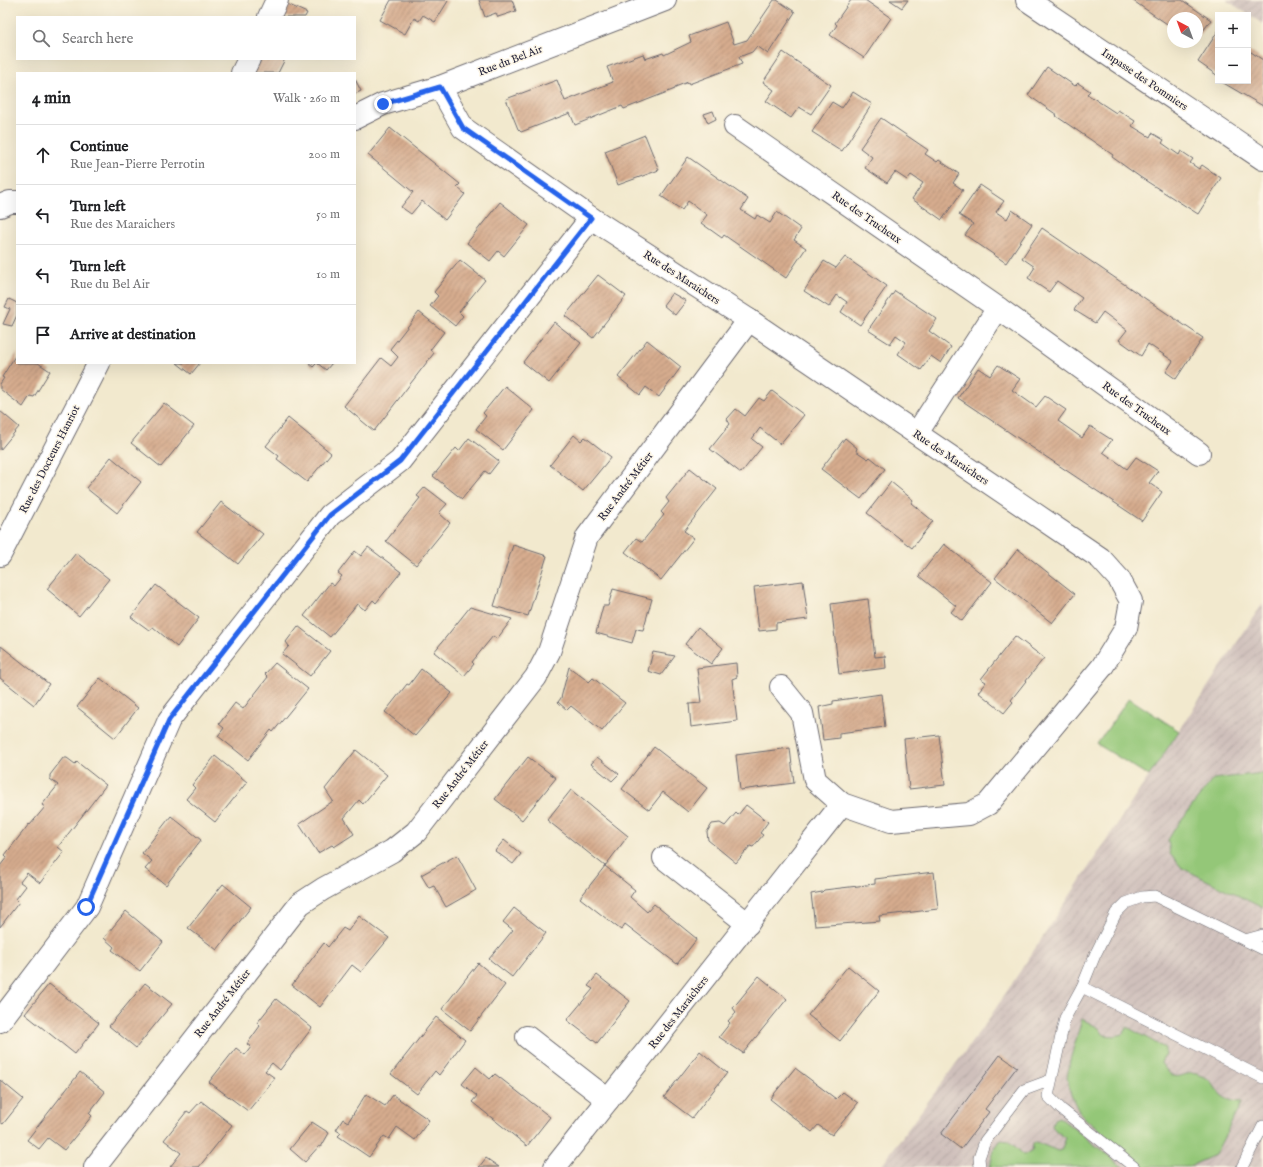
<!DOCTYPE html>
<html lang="en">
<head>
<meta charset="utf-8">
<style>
	:root { --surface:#fff; --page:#f6f6f6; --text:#202124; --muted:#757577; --line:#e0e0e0 }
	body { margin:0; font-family:"IM FELL English",serif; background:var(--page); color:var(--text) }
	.controls { position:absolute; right:12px; top:12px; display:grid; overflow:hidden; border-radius:0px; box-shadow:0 4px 16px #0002 }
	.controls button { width:36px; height:36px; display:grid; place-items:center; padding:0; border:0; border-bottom:1px solid var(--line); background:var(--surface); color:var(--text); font:20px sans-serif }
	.compass { position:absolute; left:1167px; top:12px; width:36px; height:36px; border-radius:50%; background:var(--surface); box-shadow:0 4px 16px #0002; rotate:319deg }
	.stop { position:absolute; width:12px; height:12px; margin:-9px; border:3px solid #2563eb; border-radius:50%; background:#fff }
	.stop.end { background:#2563eb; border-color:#fff; box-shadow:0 1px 4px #0008 }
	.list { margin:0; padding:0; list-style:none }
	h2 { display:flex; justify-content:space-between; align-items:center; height:52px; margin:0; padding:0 16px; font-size:17px }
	h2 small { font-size:13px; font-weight:400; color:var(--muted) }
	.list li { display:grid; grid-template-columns:26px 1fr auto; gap:12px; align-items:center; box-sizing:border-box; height:60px; padding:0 16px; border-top:1px solid var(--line) }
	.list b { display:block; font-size:15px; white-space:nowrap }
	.list p { margin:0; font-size:13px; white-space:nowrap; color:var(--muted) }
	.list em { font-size:13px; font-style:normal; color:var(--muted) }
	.icon { flex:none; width:22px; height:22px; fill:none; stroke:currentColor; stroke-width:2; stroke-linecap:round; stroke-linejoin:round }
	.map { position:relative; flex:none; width:1263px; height:1167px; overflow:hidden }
	.search { position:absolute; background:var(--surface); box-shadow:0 4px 16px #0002; left:16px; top:16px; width:340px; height:44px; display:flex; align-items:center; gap:10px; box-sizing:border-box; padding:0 14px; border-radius:0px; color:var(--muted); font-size:15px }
	.panel { position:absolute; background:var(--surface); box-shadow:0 4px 16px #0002; left:16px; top:72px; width:340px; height:292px; border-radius:0px }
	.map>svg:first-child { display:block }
	.industrial { fill:url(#industrial-furrows) }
	.green { fill:#94c778; stroke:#5b745a }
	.building { fill:url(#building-hatch) }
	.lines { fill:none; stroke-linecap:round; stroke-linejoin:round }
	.service-casing { stroke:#6b686e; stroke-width:12 }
	.minor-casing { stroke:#6b686e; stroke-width:24 }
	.service { stroke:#fff; stroke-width:11 }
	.minor { stroke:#fff; stroke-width:22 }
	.route { stroke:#2563eb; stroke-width:5 }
	.labels { text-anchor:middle; stroke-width:3; stroke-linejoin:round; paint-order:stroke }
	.street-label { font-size:11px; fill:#22223b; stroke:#fcf5e5 }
</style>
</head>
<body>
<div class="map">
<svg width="1263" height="1167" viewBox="0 0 1263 1167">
	<defs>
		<pattern id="industrial-furrows" width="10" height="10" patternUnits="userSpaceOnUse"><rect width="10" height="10" fill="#cfc0bb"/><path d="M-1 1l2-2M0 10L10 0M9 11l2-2" fill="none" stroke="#b1a5a2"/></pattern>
		<pattern id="building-hatch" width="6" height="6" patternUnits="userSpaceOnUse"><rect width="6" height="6" fill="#d6ac8e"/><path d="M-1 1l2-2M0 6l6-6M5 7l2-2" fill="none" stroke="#ad8c75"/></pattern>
	</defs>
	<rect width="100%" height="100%" fill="#fcf5e5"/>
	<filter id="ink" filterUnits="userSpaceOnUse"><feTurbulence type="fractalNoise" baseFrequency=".025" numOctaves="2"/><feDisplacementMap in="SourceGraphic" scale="8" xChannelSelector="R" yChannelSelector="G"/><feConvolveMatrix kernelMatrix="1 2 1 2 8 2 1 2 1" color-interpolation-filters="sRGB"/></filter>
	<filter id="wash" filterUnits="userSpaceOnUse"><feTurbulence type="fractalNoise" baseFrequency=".012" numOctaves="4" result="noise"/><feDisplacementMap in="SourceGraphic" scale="16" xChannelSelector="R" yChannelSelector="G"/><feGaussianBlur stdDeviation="0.9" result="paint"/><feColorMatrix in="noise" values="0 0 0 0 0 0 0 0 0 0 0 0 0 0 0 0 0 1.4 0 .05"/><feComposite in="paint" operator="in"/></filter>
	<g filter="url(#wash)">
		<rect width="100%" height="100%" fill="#f2e9ce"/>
		<g class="industrial">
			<path d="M1226,0H1263V24Z"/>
			<path d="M1263,603V1167H880L988,1020Z"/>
		</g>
		<g class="green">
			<path d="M1129,698L1179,731L1149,776L1097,744Z"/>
			<path d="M1263,773V908L1182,868L1170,854L1168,840L1175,828L1213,779Z"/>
			<path d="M1082,1019L1099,1028L1104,1035L1115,1036L1123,1034L1127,1027L1165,1048V1053L1161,1063C1179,1089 1180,1068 1200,1075C1220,1081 1212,1101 1242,1102L1215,1155L1188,1167H1145L1089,1122L1079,1112L1071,1095L1067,1078L1070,1060Z"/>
			<path d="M1059,1117L1123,1167H990L994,1149L1001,1140L1009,1141L1024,1155L1032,1150L1033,1144L1036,1142L1058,1151L1061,1150L1066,1138L1056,1131L1052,1126L1054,1119Z"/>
		</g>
		<g id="blocks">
			<g class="building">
				<path d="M391,0H445L448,1L435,22L423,15L419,21L414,18L405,34L380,20Z"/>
				<path d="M479,0H512L516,11L498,17L496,13L485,17Z"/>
				<path d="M774,0H777L795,12L768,54L757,46L752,52L739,57L742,64L689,84L688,82L675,87V89L624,109L622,106L575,125L570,113L521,132L518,129L506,99L557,80L565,101L613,82L607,67L643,54L645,59L663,53L664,55L691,42L689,36L726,22L734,44L747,40Z"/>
				<path d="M851,0H865L891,18L864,58L830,35L837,25L835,23Z"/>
				<path d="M890,0H908L902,8Z"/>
				<path d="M1132,0H1182L1211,20L1197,39V18H1173V28Z"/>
				<path d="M287,4L307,13L305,17H280Z"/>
				<path d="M1218,31V76L1198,62Z"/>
				<path d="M1248,50L1263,60V106L1220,81H1248Z"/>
				<path d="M783,52L831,85L811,114L799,107L791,118L766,101L774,90L763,82Z"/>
				<path d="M259,59H285L278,73H252Z"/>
				<path d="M1047,67L1075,86L1078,83L1090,91L1087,94L1116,113L1118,110L1135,121L1132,126L1150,137L1152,133L1164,140L1162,143L1179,155L1181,151L1193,159L1190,163L1199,169L1202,165L1221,178L1198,214L1140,177L1112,157L1113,155L1056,116L1057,115L1028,95Z"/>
				<path d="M355,79L361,91L355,94Z"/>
				<path d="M853,92L872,104L842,151L812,132L832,102L842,108Z"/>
				<path d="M713,111L716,119L708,123L704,114Z"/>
				<path d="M881,118L928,150L925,154L937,162L939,160L959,174L953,183L963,190L942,220L912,199L923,183L911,175L907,180L895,172L887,183L865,168L872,157L860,148Z"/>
				<path d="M390,128L460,184L457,187L465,194L445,220L422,201L411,214L401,207L413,192L368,155Z"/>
				<path d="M645,135L659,170L618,185L605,151Z"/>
				<path d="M688,157L748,199L741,210L755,219L757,215L770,223L777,212L801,229L794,240L806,248L786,278L724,235L722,238L701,223L707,215L688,201L682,210L661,196Z"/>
				<path d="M980,185L1004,201L996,212L1007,219L1012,210L1032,224L1006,263L965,235L973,224L959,215Z"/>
				<path d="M500,202L529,225L504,256L498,251L490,261L467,243Z"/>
				<path d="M1042,228L1203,338L1176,379L1166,372L1173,361L1148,344L1141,356L1119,340L1127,330L1103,312L1095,323L1074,310L1082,298L1057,281L1049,292L1028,278L1035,267L1022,258Z"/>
				<path d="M845,257L887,286L860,325L841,312L847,302L837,295L829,307L804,291L824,261L836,268Z"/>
				<path d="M460,260L485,280L459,312L463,316L455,326L430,306L438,296L434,292Z"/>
				<path d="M598,275L626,296L593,338L565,316Z"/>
				<path d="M895,291L937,319L929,331L951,347L941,363L931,356L921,370L898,354L906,342L896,335L890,344L868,330Z"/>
				<path d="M672,293L686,301L675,315L663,305Z"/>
				<path d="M9,299L17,303V315L12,326L3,324L10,309L5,307Z"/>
				<path d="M419,312L444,332L430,350L434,353L374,431L344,406L381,358L391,366L398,357L390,349Z"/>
				<path d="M554,322L581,343L549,383L523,362Z"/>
				<path d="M647,340L681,367L659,397L646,387L640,395L618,377Z"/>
				<path d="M17,353V363H38L50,371L34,397L30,396L23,407L0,389V384L4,378L2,377Z"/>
				<path d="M177,363H200L191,374Z"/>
				<path d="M308,363H332L326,370L317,363L313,367Z"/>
				<path d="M998,365L1020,379L1012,390L1036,407L1045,396L1066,410L1058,421L1082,438L1090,426L1112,440L1103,452L1127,469L1136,457L1158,471L1149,483L1162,492L1142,521L958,398L978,368L990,376Z"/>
				<path d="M505,386L534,410L503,450L476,429L486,416L483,413Z"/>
				<path d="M772,391L804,415L780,444L760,428L752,439L762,447L741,473L710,449L730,424L727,419L736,409L745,416L759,398L764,401Z"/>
				<path d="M164,403L194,426L161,467L131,443Z"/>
				<path d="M0,411L19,427L0,450Z"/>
				<path d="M288,418L331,453L307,482L277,459L279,456L266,446Z"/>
				<path d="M574,435L581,441L585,437L611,457L583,491L550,465Z"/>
				<path d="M469,438L499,461L489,474L485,471L462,499L433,476L456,448L459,451Z"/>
				<path d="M845,438L857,448L856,451L868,459L870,457L885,469L861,499L821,469Z"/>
				<path d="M111,457L141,482L117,513L86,488Z"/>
				<path d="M690,468L717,489L684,531L694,538L661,580L625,552L636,538L642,542L664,515L661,512L669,502L666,498Z"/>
				<path d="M891,482L913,500L911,503L933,521L912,548L867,513Z"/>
				<path d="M425,487L447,504L439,513L450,523L416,565L386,541L420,498L417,496Z"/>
				<path d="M221,502L263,534L238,564L197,532Z"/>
				<path d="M944,544L992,582L962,621L951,612L956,606L919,576Z"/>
				<path d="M513,545L547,556L528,616L494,606Z"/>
				<path d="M368,547L401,572L376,603L373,600L365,610L357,604L330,637L304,616L330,583L334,586L342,576L338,573L355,551L361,556Z"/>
				<path d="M1018,549L1075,594L1052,623L995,578Z"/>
				<path d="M76,553L109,579L79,616L47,589Z"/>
				<path d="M803,581L808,619L776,623V629L759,631L754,587Z"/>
				<path d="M156,585L199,618L177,647L153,627L149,630L131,617Z"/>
				<path d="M613,589L652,599L643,630L636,629L632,643L596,633L603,606H608Z"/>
				<path d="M868,599L875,657L885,656L886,668L839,674L831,604Z"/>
				<path d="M470,607L512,619L497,639L493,636L472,662L474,664L464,676L434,652Z"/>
				<path d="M298,626L330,651L310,676L282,654L289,646L286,642Z"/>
				<path d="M698,627L723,648L711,664L685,644Z"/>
				<path d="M1015,636L1044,658L1011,700L1013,702L1004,713L978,692L986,682L981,679Z"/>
				<path d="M1,646L49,684L34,705L0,678Z"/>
				<path d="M653,652L675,656L661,675L648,671Z"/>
				<path d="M275,663L308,689L273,732L271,730L248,760L218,736L224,728L219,724L235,703L243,709L268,677L265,674Z"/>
				<path d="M736,663L737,677L732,679L737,721L691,727L689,704L701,703L697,668Z"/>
				<path d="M569,667L589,682L593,678L625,703L602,731L571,706L567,710L558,702L561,698Z"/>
				<path d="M421,669L452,693L415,736L385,712L407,684L409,685Z"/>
				<path d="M100,678L138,708L115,738L77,707Z"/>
				<path d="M881,694L885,727L839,733V738L823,740L819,707L833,704V701Z"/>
				<path d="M939,735L945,785L909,789L904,739Z"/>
				<path d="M654,747L707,788L688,812L663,792L649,810L622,789Z"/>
				<path d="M790,748L794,783L740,790L736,755Z"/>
				<path d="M356,750L387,775L363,804L359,800L344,818L354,834L334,847L332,845L318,853L299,824L333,801L325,789Z"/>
				<path d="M215,756L247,782L215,822L186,799L195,788L192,785Z"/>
				<path d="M528,757L556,778L522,820L495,799Z"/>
				<path d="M597,757L619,774L612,781L591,764Z"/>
				<path d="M63,758H67L75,764L77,762L106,785L58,847L64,852L40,883L27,873L20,882L26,886L16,899L19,902L0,927V866L7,857L5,855L29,824L30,825L45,807L42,805L58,785L50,779V775Z"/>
				<path d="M571,790L628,836L605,866L635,890L630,897L647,912L654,904L697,939L677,964L625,924L621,930L580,898L605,866L547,820Z"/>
				<path d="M746,805L768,822L760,833L763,835L753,847L750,846L736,863L708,840L707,832L712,824L720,823L725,826L736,813L738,815Z"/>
				<path d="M171,816L201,840L166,885L145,869L152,861L142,853Z"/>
				<path d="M504,840L521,854L513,864L495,851Z"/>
				<path d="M457,855L476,890L446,907L434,886L429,888L421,875Z"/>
				<path d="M934,872L938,909L879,916L880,921L815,926L811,894L822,892L824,890L875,884V879Z"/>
				<path d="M223,884L251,907L217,950L188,928Z"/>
				<path d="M514,908L546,933L512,977L489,959L513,930L503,922Z"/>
				<path d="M126,911L163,942L140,971L112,950L114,947L104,938Z"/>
				<path d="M359,916L389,938L361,972L352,965L320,1007L292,985L324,943L328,947L343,928L348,931Z"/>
				<path d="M478,963L505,985L470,1031L442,1009Z"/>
				<path d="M848,966L879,991L840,1041L808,1015Z"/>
				<path d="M597,975L630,1001L597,1043L567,1020L593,989L588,986Z"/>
				<path d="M759,976L787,999L743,1053L719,1037L730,1023L728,1021L736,1012L733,1008Z"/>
				<path d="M145,983L172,1004L136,1048L109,1026Z"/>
				<path d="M49,984L99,1023L75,1054L25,1014Z"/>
				<path d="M276,999L312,1028L280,1070L272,1063L265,1071L275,1078L248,1111L209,1082L236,1048L245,1055L251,1047L247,1044L260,1026L257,1023Z"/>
				<path d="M436,1017L465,1040L439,1075L435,1071L417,1094L391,1074Z"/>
				<path d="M700,1051L727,1073L692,1118L664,1097Z"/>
				<path d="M1000,1055L1017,1067L985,1109L989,1112L961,1149L941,1134Z"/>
				<path d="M476,1067L490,1079L495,1074L550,1117L527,1146L472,1102L477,1096L462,1084Z"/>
				<path d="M795,1068L836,1099L843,1092L858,1103L832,1135L818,1125L812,1132L770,1099Z"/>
				<path d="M80,1072L105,1092L89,1113L92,1116L64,1150L48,1138L39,1149L27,1140Z"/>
				<path d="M0,1080L23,1099L3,1124L0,1122Z"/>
				<path d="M366,1094L385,1106L393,1095L429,1120L415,1140L397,1127L389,1139L384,1136L369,1157L338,1136L341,1133L336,1130L343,1119L348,1122Z"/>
				<path d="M201,1101L232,1125L199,1167H170L181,1153L164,1140L187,1111L190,1113Z"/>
				<path d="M312,1122L329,1133L321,1147L319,1146L305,1162L290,1149Z"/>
				<path d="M486,1158L499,1167H479Z"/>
			</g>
		</g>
	</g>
	<g filter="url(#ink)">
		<use href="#blocks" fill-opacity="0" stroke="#6b686e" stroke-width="1"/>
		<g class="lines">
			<g class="service-casing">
				<g id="service">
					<path d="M1245,940L1263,935"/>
					<path d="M1082,987L1263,1078"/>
					<path d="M980,1167L979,1158L985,1141L1024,1090L1051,1080"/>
					<path d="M1134,1167L1061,1109L1048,1096L1065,1018L1082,987L1095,955L1116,913L1126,903L1142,897L1155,896L1263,949"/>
					<path d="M1242,1167L1263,1126"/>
				</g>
			</g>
			<g class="minor-casing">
				<g id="minor">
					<path d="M1027,0L1263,159"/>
					<path d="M269,17L277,0"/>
					<path d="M242,73L249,59"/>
					<path d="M440,87L463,128L591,218L749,320L1100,558L1119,579L1131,601L1126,628L1102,667L988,804L969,814L891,821L842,804L815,780L802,713L781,687"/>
					<path d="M355,118L383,104L440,87L665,0"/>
					<path d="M735,126L998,308L1199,453"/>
					<path d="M0,206L10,202H17"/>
					<path d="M917,433L998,308"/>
					<path d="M0,555L99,363"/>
					<path d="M664,858L748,924"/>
					<path d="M0,1021L87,907L169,720L330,515L400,461L591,218"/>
					<path d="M527,1037L608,1100"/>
					<path d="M95,1167L300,904L323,889L392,851L416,832L536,677L549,652L587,537L749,320"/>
					<path d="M555,1167L842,804"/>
				</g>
			</g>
			<use href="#service" class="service"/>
			<use href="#minor" class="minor"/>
		</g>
	</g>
	<g class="lines" filter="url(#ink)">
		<path class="route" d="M86,907L169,720L330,515L400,461L591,218L463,128L440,87L383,104"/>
	</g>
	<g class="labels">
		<g class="street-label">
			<text transform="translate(510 60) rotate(-21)" y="4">Rue du Bel Air</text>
			<text transform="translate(1145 79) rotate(34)" y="4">Impasse des Pommiers</text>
			<text transform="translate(867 217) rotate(35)" y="4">Rue des Trucheux</text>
			<text transform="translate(682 277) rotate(33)" y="4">Rue des Maraichers</text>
			<text transform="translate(1137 408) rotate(36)" y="4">Rue des Trucheux</text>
			<text transform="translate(951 457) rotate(34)" y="4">Rue des Maraichers</text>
			<text transform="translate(49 459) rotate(-63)" y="4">Rue des Docteurs Hanriot</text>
			<text transform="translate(625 486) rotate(-53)" y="4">Rue André Métier</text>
			<text transform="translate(460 774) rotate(-52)" y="4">Rue André Métier</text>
			<text transform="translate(222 1003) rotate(-52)" y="4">Rue André Métier</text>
			<text transform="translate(678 1012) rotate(-52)" y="4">Rue des Maraichers</text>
		</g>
	</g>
</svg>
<div class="controls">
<button>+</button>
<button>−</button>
</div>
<svg class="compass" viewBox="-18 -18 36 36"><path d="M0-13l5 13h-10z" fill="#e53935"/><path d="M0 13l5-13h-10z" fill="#757577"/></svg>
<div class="stop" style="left:86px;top:907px"></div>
<div class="stop end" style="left:383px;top:104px"></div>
<div class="search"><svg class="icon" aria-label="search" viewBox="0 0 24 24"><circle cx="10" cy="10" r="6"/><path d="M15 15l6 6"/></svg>Search here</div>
<section class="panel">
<h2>4 min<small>Walk · 260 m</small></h2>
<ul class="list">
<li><svg class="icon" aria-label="ahead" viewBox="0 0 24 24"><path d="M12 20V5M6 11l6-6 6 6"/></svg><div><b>Continue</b><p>Rue Jean-Pierre Perrotin</p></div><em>200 m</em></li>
<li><svg class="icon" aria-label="left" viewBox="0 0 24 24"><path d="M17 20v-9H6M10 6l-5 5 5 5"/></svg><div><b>Turn left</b><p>Rue des Maraichers</p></div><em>50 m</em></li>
<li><svg class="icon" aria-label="left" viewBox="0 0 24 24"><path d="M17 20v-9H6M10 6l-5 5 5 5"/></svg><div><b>Turn left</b><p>Rue du Bel Air</p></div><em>10 m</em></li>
<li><svg class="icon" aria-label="arrive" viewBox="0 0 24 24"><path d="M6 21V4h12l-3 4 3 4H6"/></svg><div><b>Arrive at destination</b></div></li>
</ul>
</section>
</div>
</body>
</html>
